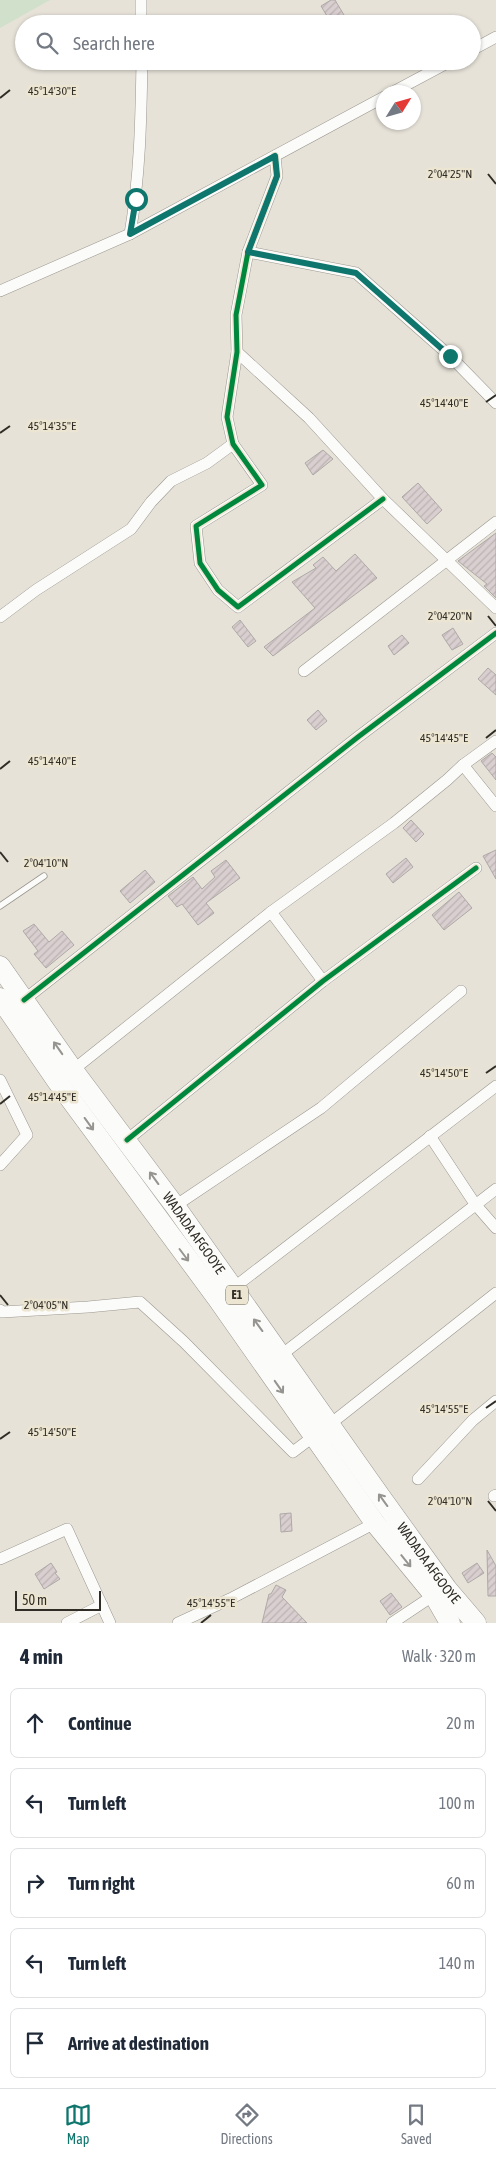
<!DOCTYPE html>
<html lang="en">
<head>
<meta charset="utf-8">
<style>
	:root { --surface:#fff; --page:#f2f2f3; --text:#1f2937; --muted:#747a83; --line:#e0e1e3; --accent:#0f766e }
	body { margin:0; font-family:"Asap Condensed",sans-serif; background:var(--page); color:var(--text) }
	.compass { position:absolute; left:376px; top:85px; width:45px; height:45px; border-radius:50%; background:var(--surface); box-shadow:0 1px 4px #0004; rotate:53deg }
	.scale { position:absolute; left:15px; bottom:12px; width:86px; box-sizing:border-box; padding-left:5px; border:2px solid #302d26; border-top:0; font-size:14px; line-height:18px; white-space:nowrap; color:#302d26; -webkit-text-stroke:4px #ece5d2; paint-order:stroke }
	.stop { position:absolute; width:15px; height:15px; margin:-11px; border:4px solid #0f766e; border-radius:50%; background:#fff }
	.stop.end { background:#0f766e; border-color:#fff; box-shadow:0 1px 5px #0008 }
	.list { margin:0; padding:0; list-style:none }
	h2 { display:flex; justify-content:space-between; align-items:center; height:65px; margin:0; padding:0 20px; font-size:21px }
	h2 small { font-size:16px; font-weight:400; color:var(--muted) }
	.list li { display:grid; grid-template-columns:32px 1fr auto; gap:15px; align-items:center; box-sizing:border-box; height:70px; margin:0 10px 10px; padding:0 10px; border:1px solid var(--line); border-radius:8px }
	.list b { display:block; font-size:19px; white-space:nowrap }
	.list em { font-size:16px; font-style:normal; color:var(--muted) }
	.icon { flex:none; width:28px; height:28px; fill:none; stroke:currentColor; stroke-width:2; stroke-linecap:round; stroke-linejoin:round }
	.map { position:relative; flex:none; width:496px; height:1623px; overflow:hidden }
	.search { position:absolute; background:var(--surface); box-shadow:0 1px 4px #0004; left:15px; right:15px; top:15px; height:55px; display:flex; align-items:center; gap:12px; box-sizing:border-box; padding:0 18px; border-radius:28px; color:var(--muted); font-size:19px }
	.sheet { height:465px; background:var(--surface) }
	nav { display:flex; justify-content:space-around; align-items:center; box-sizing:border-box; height:70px; border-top:1px solid var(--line); background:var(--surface); font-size:14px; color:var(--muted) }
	nav a { display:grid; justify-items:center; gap:2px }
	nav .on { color:var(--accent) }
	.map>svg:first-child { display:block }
	.grass { fill:#d0e0ca }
	.building { fill:url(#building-hatch); stroke:#ada9a6 }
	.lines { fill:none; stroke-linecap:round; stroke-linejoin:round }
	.lane-casing { stroke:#9b978f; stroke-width:7 }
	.street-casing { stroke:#9b978f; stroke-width:12 }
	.highway-casing { stroke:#9b978f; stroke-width:21 }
	.lane { stroke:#fbfbf9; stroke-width:5.5 }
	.street { stroke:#fbfbf9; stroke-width:11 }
	.highway { stroke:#fbfbf9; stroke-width:20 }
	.cycleway-casing { stroke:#ece5d2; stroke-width:8 }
	.cycleway { stroke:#00873e; stroke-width:5 }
	.oneway { stroke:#969490 }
	.route { stroke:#0f766e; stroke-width:6 }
	.ticks { fill:none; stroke:#302d26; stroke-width:2 }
	.labels { text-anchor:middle; stroke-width:5; stroke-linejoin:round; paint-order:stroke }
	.shield { fill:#ece5d2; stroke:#68645a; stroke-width:1 }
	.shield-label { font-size:12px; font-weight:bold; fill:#302d26 }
	.street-label { font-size:14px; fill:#302d26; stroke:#ece5d2 }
	.ticks-label { font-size:12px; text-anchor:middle; fill:#302d26; stroke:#ece5d2; stroke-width:5; stroke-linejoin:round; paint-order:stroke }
</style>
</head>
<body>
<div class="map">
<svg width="496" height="1623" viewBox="0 0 496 1623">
	<defs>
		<pattern id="building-hatch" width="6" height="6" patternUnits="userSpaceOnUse" patternTransform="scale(1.25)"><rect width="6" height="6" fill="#dacfd0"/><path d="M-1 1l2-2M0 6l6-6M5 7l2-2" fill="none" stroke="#bbb2b2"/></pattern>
	</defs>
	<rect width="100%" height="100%" fill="#e6e2d8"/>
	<path class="grass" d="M0,0H50L0,28Z"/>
	<g class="building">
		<path d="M331,0H335L347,20L342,24H314L327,16L321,6Z"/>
		<path d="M323,450L333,459L313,475L305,463Z"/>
		<path d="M418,483L442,510L427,524L402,497Z"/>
		<path d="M496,533V598L484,586L487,584L458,561Z"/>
		<path d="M355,554L377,578L273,656L264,647L315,608L292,582L316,568L313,565L323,557L336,571Z"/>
		<path d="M240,620L256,641L248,647L232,627Z"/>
		<path d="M453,628L463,644L452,650L442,635Z"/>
		<path d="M402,635L409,643L394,655L388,646Z"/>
		<path d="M488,668L496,675V695L478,679Z"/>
		<path d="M318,710L327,721L316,730L307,720Z"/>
		<path d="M492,753L496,757V780L481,761Z"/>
		<path d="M411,820L424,834L416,842L403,828Z"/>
		<path d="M496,850V879L483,856Z"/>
		<path d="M406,858L413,867L393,883L386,874Z"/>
		<path d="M226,860L240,878L206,903L214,913L198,925L182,904L177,907L168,896L193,877L202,889L215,877L211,871Z"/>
		<path d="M145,870L155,882L130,903L120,891Z"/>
		<path d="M459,892L472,908L444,930L432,915Z"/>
		<path d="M34,924L49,942L62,931L74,945L46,968L34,954L38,951L23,931Z"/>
		<path d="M291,1513L292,1531L281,1532L280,1514Z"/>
		<path d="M487,1550L496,1566V1596H488Z"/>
		<path d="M51,1563L57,1572L55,1573L60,1579L44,1589L35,1574Z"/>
		<path d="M477,1563L484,1573L468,1583L462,1573Z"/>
		<path d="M276,1585L286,1590L282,1597L307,1623H262L269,1594H271Z"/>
		<path d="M391,1593L402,1607L390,1615L380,1601Z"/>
	</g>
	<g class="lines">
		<g class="lane-casing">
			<path id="lane" d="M0,906L44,876"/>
		</g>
		<g class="street-casing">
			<g id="street">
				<path d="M141,0V24"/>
				<path d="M472,50L496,37"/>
				<path d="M393,92L451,61"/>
				<path d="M275,156L277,176L248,252L236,315L237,352L227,417L233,444L262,485L196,526L200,563L218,590L238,607L383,499"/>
				<path d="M130,234C140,175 141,121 142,61"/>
				<path d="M248,252L356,273L450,356L496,403"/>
				<path d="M0,291L130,234L384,97"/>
				<path d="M237,352L309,418L383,499L496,608"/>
				<path d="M0,617L36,590L131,529L151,502L171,481L207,463L233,444"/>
				<path d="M304,671L496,522"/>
				<path d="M463,765L496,806"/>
				<path d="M271,912L323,981"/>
				<path d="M24,1000L358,737L496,633"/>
				<path d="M73,1070L271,912L394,823L447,780L463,765L496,741"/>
				<path d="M0,1080L27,1135L0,1165"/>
				<path d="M430,1136L475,1204L496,1228"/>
				<path d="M127,1140L323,981L476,868"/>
				<path d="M175,1206L321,1108L461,991"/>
				<path d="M232,1289L496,1086"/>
				<path d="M0,1310L2,1312L88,1307L140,1302L184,1342L293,1452L314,1436"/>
				<path d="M280,1356L496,1189"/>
				<path d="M329,1425L496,1293"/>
				<path d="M418,1479L473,1420L496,1401"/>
				<path d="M494,1496L496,1495"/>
				<path d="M0,1559L67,1529L110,1623"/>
				<path d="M67,1623L102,1605"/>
				<path d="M178,1623L230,1599L375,1523"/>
				<path d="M392,1623L434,1595"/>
			</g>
		</g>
		<g class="highway-casing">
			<g id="highway">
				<path id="s1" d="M0,966L73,1070L175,1206L380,1496L447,1589L476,1623"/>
				<path d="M0,998L57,1081L217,1298L375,1523L434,1595L450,1623"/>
			</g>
		</g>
		<use href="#lane" class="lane"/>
		<use href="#street" class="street"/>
		<use href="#highway" class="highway"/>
		<g class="cycleway-casing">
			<g id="cycleway">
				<path d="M275,156L277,176L248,252L236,315L237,352L227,417L233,444L262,485L196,526L200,563L218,590L238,607L383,499"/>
				<path d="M24,1000L358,737L496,633"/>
				<path d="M127,1140L323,981L476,868"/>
			</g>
		</g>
		<use href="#cycleway" class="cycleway"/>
	</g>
	<defs><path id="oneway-shaft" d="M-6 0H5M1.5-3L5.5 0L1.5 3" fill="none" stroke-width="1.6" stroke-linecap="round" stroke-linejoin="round" transform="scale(1.25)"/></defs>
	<g class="oneway">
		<use href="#oneway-shaft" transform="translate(58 1048) rotate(-125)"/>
		<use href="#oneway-shaft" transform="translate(89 1124) rotate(54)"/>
		<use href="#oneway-shaft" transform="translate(154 1178) rotate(-126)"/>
		<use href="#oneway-shaft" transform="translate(184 1255) rotate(53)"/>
		<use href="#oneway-shaft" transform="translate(258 1325) rotate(-126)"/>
		<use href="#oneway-shaft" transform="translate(279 1387) rotate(55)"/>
		<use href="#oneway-shaft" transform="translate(383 1500) rotate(-126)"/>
		<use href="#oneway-shaft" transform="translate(406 1561) rotate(51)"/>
	</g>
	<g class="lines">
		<path class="route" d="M136,199L130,234L275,156L277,176L248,252L356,273L450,356"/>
	</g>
	<path class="ticks" d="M0,98L10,90M488,174L496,184M486,402L496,395M0,433L10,426M488,616L496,626M486,738L496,730M0,769L10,761M0,852L8,862M486,1073L496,1066M0,1104L10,1096M0,1295L8,1305M486,1408L496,1401M0,1439L10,1432M488,1501L496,1511M201,1623L211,1615"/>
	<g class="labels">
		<rect class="shield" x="226" y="1285.5" width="22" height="19" rx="4"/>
		<g class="shield-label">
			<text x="237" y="1299">E1</text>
		</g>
		<g class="street-label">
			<text dy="5" stroke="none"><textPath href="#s1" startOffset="330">WADADA AFGOOYE</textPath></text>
			<text dy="5" stroke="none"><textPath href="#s1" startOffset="735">WADADA AFGOOYE</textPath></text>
		</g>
	</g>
	<g class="ticks-label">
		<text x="52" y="95">45°14'30"E</text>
		<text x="450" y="178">2°04'25"N</text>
		<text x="444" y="407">45°14'40"E</text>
		<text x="52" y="430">45°14'35"E</text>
		<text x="450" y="620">2°04'20"N</text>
		<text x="444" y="742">45°14'45"E</text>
		<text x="52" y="765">45°14'40"E</text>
		<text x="46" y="867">2°04'10"N</text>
		<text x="444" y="1077">45°14'50"E</text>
		<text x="52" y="1101">45°14'45"E</text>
		<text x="46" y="1309">2°04'05"N</text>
		<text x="444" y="1413">45°14'55"E</text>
		<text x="52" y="1436">45°14'50"E</text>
		<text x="450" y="1505">2°04'10"N</text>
		<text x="211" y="1607">45°14'55"E</text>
	</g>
</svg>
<svg class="compass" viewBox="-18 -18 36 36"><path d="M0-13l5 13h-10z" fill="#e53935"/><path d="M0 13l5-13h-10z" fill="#747a83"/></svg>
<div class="scale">50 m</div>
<div class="stop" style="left:136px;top:199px"></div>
<div class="stop end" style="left:450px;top:356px"></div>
<div class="search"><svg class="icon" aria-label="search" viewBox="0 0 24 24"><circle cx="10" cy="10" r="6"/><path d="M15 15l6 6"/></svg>Search here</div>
</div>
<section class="sheet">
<h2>4 min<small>Walk · 320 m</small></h2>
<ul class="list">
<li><svg class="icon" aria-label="ahead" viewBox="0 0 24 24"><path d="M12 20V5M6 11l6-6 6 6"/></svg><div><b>Continue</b></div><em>20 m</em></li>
<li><svg class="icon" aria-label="left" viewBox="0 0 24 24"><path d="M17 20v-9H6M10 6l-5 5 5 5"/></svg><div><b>Turn left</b></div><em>100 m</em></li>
<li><svg class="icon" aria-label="right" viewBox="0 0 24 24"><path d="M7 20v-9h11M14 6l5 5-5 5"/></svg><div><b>Turn right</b></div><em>60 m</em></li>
<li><svg class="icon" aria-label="left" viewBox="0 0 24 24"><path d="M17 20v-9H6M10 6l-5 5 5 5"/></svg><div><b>Turn left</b></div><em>140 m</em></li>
<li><svg class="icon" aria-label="arrive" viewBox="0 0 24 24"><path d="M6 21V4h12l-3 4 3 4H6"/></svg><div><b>Arrive at destination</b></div></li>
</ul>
</section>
<nav>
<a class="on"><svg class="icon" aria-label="map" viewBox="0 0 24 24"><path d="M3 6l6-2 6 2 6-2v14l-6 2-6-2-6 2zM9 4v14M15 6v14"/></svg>Map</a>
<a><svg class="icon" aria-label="directions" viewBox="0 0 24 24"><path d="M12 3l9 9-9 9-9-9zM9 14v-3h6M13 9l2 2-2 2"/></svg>Directions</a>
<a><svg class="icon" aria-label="saved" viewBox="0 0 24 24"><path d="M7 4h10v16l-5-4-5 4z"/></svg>Saved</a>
</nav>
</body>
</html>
